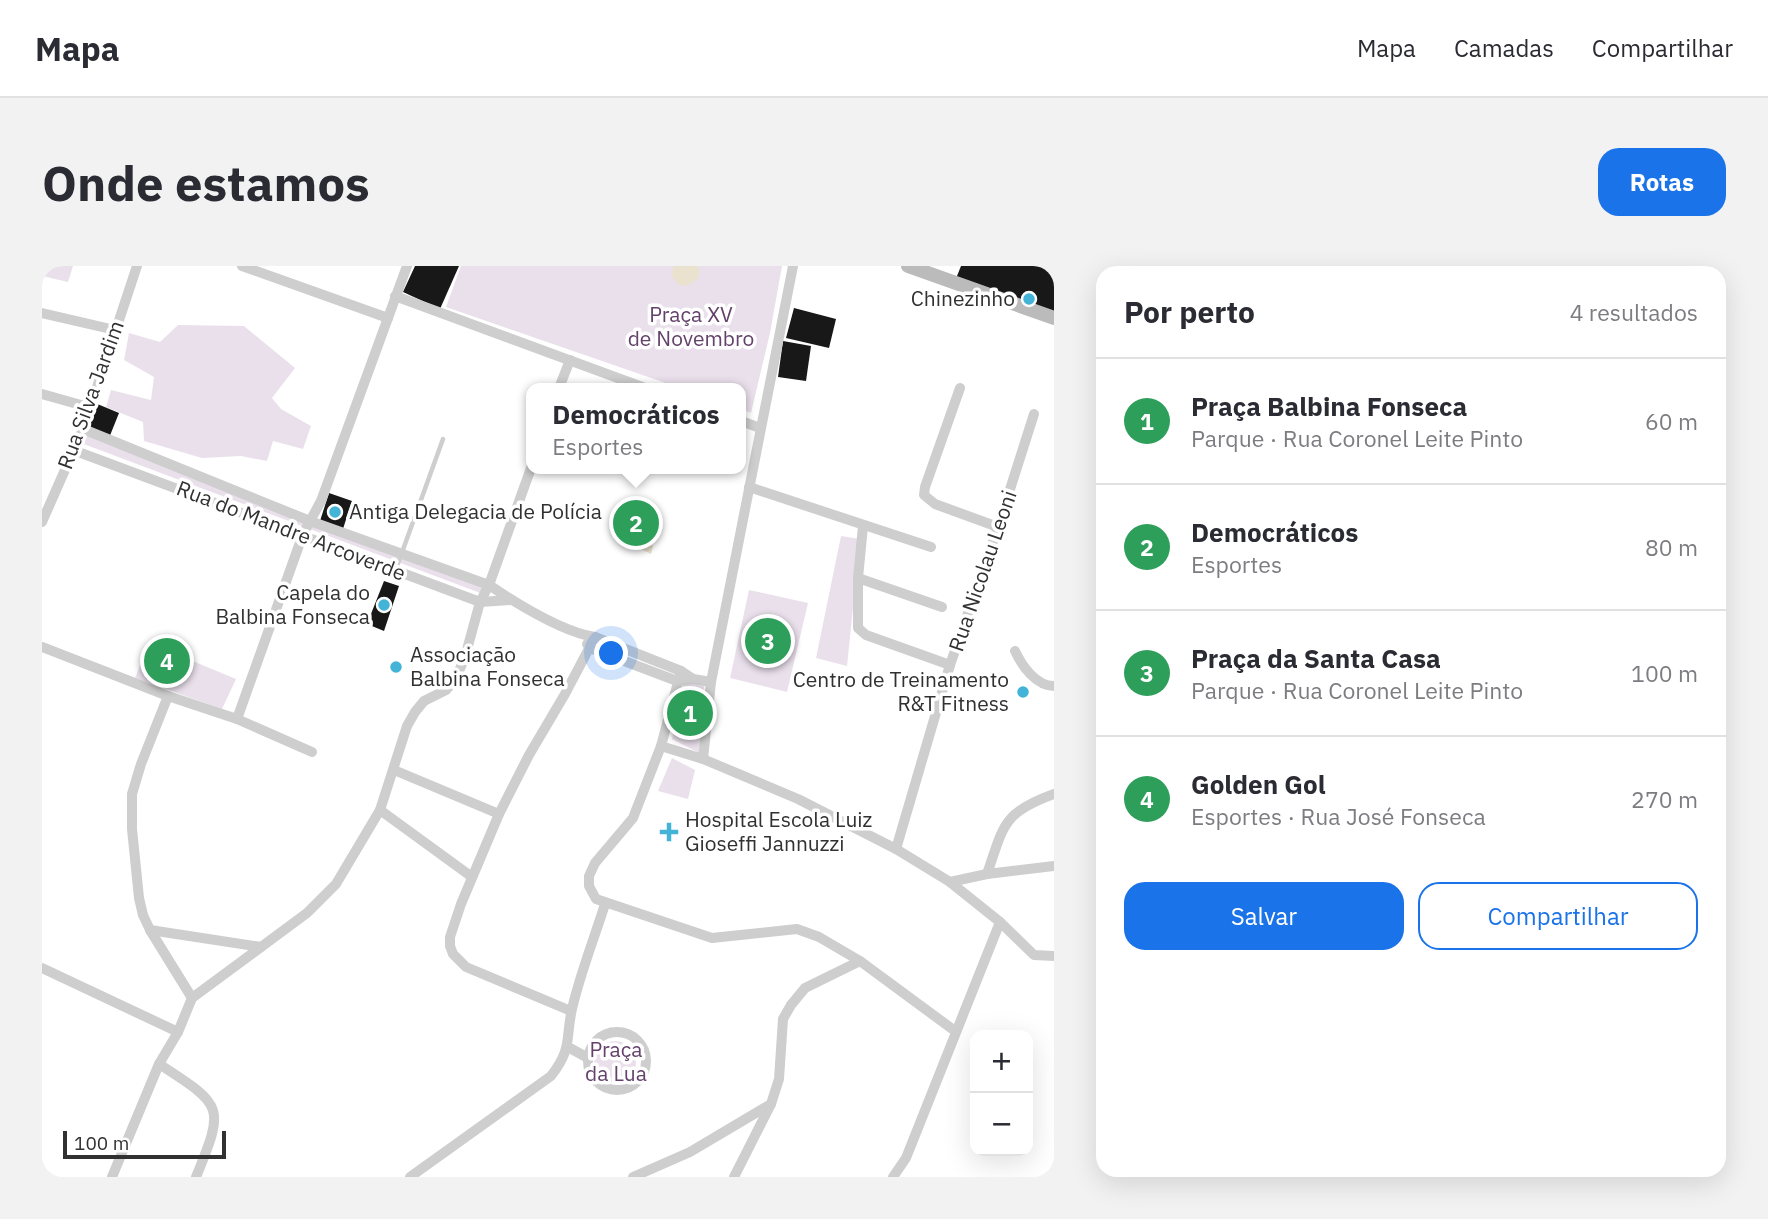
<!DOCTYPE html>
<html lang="pt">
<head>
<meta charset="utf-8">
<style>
	:root { --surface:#fff; --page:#f2f2f3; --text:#2b2b33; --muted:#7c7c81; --line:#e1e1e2; --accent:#1a73e8 }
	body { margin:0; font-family:"IBM Plex Sans",sans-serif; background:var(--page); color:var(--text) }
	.controls { position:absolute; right:21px; bottom:21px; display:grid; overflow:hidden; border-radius:14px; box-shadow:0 7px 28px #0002 }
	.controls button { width:63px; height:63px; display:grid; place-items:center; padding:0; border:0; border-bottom:2px solid var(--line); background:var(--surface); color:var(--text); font:35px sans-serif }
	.scale { position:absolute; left:21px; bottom:18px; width:163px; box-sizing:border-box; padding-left:7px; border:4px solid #313131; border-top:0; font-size:19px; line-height:24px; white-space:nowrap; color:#313131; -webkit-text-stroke:5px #fff; paint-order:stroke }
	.you { position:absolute; left:570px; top:388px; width:24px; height:24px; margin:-18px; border:5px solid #fff; border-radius:50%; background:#1a73e8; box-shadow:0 0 0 10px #1a73e833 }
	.badge { display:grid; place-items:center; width:46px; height:46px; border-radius:50%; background:var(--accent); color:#fff; font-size:23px; font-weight:700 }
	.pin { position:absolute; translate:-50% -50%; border:4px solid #fff; box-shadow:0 2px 7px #0006 }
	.popup { position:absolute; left:484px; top:117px; width:220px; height:91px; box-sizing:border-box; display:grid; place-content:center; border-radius:14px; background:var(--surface); filter:drop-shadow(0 2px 5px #0005); font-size:23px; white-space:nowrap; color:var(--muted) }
	.popup b { font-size:26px; color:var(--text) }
	.popup::after { content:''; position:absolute; left:50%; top:100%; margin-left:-14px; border:14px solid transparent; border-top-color:var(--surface) }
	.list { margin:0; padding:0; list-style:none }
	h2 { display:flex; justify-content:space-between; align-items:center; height:91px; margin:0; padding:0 28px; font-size:30px }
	h2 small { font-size:23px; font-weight:400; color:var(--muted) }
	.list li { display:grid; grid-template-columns:46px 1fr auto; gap:21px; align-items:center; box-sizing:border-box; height:126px; padding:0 28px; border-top:2px solid var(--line) }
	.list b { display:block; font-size:26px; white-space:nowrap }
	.list p { margin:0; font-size:23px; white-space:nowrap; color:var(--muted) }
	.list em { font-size:23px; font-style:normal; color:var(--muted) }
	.actions { display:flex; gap:14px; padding:21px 28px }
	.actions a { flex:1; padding:16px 0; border:2px solid var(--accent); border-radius:21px; text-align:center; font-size:24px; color:var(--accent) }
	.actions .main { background:var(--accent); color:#fff }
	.map { position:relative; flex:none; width:1012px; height:911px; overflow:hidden; border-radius:21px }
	header { display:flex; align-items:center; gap:42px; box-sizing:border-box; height:98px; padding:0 35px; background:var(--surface); border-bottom:2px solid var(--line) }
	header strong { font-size:33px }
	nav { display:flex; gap:38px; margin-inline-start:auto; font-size:24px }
	.intro { display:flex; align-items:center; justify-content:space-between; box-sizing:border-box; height:168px; padding:0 42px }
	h1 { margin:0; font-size:49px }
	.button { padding:18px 32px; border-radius:21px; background:var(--accent); color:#fff; font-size:24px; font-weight:700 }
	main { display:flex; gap:42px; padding:0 42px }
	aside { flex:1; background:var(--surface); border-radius:21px; box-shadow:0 7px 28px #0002 }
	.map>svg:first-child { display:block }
	.green { fill:#eae0ec }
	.water { fill:#eae2ce }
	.building { fill:#181818 }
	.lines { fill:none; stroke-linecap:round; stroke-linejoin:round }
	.lane { stroke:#cecece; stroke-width:4.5 }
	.street { stroke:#cecece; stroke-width:10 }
	.secondary { stroke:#bbb; stroke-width:14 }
	.poi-dot { fill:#43b4d8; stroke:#fff; stroke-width:2.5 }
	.labels { text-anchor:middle; stroke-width:7; stroke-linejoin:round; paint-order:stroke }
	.poi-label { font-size:21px; fill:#313131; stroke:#fff; text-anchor:end }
	.park-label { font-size:21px; fill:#63416a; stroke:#fff }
	.street-label { font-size:21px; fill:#313131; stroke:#fff }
</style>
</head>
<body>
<header>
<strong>Mapa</strong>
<nav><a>Mapa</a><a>Camadas</a><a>Compartilhar</a></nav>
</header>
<div class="intro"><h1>Onde estamos</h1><a class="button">Rotas</a></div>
<main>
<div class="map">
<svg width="1012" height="911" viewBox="0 0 1012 911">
	<rect width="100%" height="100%" fill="#fff"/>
	<g class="green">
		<path d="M0,0H31L26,16L0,10Z"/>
		<path d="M419,0H740L728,67L709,147L699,143V122H638L404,41Z"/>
		<path d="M136,59L202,60L253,102L230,132L239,143L269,160L261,183L231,175L225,195L199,190L160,192L102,175L101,156L64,141L69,124L109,134L112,111L82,94L87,67L118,76Z"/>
		<path d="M43,168L444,320L441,328L39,177Z"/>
		<path d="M799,270L818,273L805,400L774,392Z"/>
		<path d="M707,324L766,337L745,426L688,412Z"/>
		<path d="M107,377L194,413L180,443L93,412Z"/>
		<path d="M642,415L662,420L657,487L630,473Z"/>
		<path d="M630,492L653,504L646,533L616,525Z"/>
		<circle cx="573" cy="796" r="21"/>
	</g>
	<g class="water">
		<path d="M631,0H656L658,6L655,14L644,20L635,18L630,10Z"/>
		<path d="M591,237L608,243L600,271L611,280L609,288L578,273Z"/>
	</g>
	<g class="building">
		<path d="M373,0H417L398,43L361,26Z"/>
		<path d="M919,0H1012V50L913,15Z"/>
		<path d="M752,42L794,53L787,82L744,72Z"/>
		<path d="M741,75L769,80L764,115L736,111Z"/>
		<path d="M53,137L77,147L67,172L44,162Z"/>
		<path d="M287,227L310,235L300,266L277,258Z"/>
		<path d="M342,315L357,320L342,365L325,358Z"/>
	</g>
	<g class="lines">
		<path class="lane" d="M354,303L401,173"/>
		<g class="street">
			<path d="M200,0L346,52"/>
			<path d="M353,30L603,122"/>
			<path d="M0,47L73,64"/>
			<path d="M517,122L528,94"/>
			<path d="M918,122L883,221L882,229L893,238L956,261"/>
			<path d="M0,128L46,141"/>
			<path d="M699,155L718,162"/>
			<path d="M41,163L268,255L447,319C474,337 521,366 553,371L639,405L651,413"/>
			<path d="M31,184L438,336L469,334"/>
			<path d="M707,221L889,281"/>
			<path d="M0,256L41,163L95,0"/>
			<path d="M821,260L816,312V362L824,369L908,399"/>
			<path d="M816,312L900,341"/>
			<path d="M545,378L548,382L635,415L651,413L669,416"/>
			<path d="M0,381L126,430L195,453L270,486"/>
			<path d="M973,385C980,400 994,420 1012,420"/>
			<path d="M639,405L619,480L591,552L553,597L547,610V620L554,633L670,672L755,663L777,671L818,695L913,765"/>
			<path d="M126,430L99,498L90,528V563L97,632L101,649L108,664L150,732"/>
			<path d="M195,453L261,268L279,235L365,0"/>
			<path d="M619,480L661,493L756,533L854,583L908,616L958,656L992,689L1012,690"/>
			<path d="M661,493L669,416L751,0"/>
			<path d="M352,504L457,548"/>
			<path d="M338,544L430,611"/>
			<path d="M854,583L908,399L956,261L992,148"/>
			<path d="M945,608C962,559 960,547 1012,528"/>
			<path d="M908,616L945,608L1012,600"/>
			<path d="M108,664L219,681"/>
			<path d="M0,702L136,766"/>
			<path d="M529,745L424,701L411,688L408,680V671L419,638L457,548L487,489L523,428L553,371"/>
			<circle cx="575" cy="795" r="29"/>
			<path d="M526,781L546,792"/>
			<path d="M117,798C182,840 183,840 154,911"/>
			<path d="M70,911L117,798L136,766L150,732L265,647L294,618L338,544L365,460L373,446L382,435L404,424L414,412L423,391L438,336L447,319L489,202"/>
			<path d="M368,911L509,810C531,781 523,774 530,743C538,708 552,673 563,638"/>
			<path d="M591,911L648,886L729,838L737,813L741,753L749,739L763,722L818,695"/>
			<path d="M692,911L729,838"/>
			<path d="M851,911L864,892L958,656"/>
		</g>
		<path class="secondary" d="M866,0L1012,52"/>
	</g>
	<g class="poi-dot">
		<circle cx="987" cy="33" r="7"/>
		<circle cx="293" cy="246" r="7"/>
		<circle cx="342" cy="339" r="7"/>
		<circle cx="354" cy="401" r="7"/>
		<circle cx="981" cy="426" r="7"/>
		<path d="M623.5 555.5h7v7h7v7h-7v7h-7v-7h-7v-7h7z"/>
	</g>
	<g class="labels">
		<g class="poi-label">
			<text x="973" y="40">Chinezinho</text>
			<text x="307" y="253" text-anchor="start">Antiga Delegacia de Polícia</text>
			<text x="328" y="334">Capela do<tspan x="328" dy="24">Balbina Fonseca</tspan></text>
			<text x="368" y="396" text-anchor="start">Associação<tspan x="368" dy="24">Balbina Fonseca</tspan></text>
			<text x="967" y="421">Centro de Treinamento<tspan x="967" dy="24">R&amp;T Fitness</tspan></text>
			<text x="643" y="561" text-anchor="start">Hospital Escola Luiz<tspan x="643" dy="24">Gioseffi Jannuzzi</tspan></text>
		</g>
		<g class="park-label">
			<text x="649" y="56">Praça XV<tspan x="649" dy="24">de Novembro</tspan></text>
			<text x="574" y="791">Praça<tspan x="574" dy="24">da Lua</tspan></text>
		</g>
		<g class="street-label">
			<text transform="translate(49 129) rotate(-70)" y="7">Rua Silva Jardim</text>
			<text transform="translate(249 265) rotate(21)" y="7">Rua do Mandre Arcoverde</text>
			<text transform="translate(941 305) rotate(-71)" y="7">Rua Nicolau Leoni</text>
		</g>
	</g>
</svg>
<div class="controls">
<button>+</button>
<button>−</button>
</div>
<div class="scale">100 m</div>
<div class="you"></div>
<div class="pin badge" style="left:648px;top:447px;background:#2e9e5b">1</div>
<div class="pin badge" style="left:594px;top:257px;background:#2e9e5b">2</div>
<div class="popup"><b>Democráticos</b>Esportes</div>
<div class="pin badge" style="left:726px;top:375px;background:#2e9e5b">3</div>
<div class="pin badge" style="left:125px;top:395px;background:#2e9e5b">4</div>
</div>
<aside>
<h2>Por perto<small>4 resultados</small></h2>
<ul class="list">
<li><span class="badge" style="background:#2e9e5b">1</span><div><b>Praça Balbina Fonseca</b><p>Parque · Rua Coronel Leite Pinto</p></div><em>60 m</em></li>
<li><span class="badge" style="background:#2e9e5b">2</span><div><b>Democráticos</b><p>Esportes</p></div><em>80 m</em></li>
<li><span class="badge" style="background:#2e9e5b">3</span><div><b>Praça da Santa Casa</b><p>Parque · Rua Coronel Leite Pinto</p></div><em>100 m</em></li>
<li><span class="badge" style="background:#2e9e5b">4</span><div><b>Golden Gol</b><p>Esportes · Rua José Fonseca</p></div><em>270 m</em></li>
</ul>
<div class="actions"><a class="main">Salvar</a><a>Compartilhar</a></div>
</aside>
</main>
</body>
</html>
